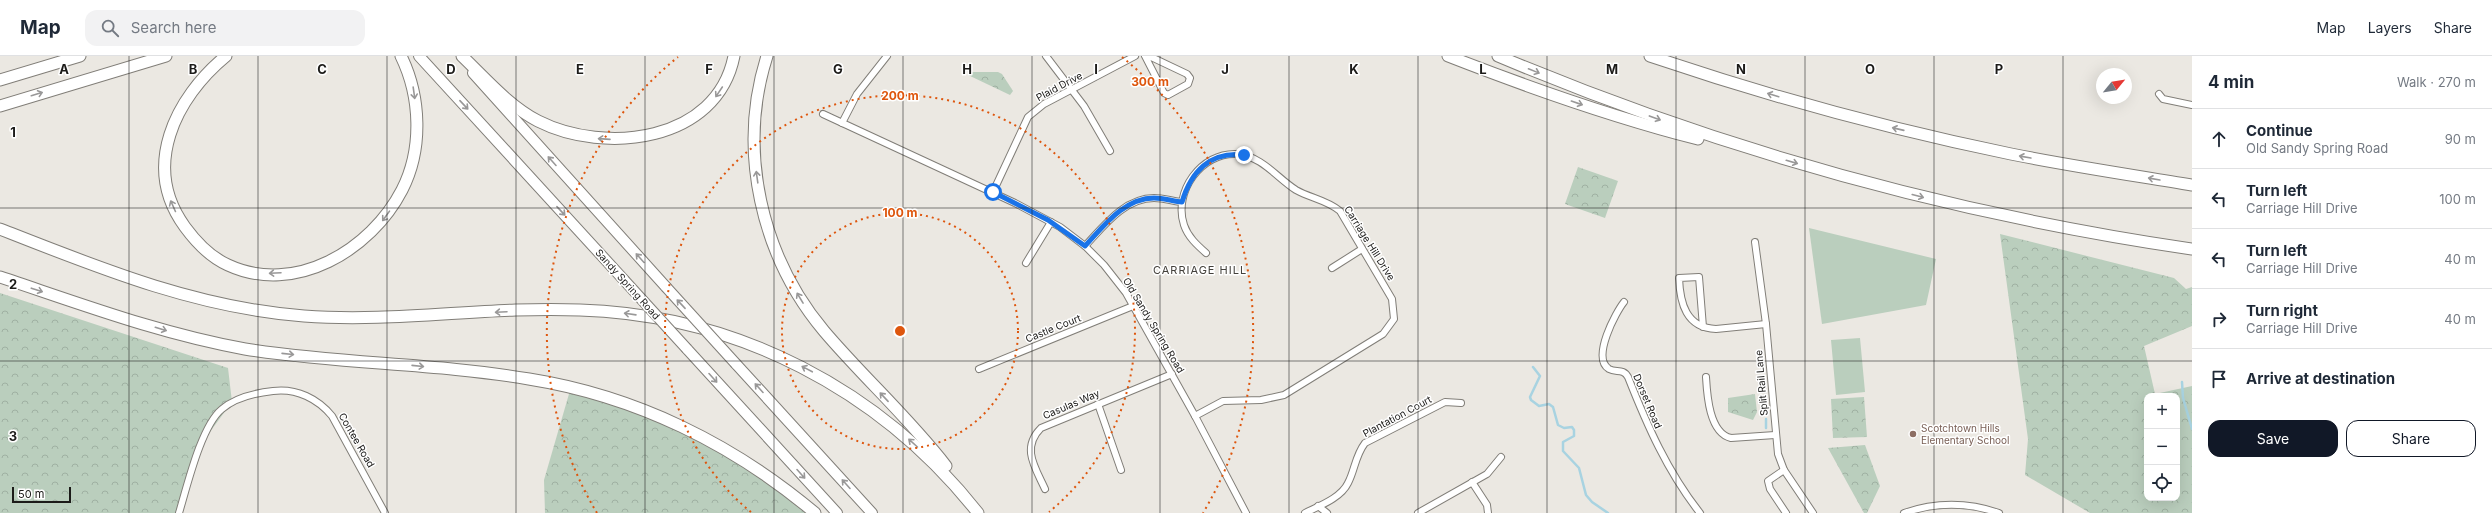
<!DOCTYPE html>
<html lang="en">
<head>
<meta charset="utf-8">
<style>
	:root { --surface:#fff; --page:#f2f2f3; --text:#1f2937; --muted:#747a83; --line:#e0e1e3; --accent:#111827 }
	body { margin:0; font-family:Inter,sans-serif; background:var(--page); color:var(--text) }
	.controls { position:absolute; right:12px; bottom:12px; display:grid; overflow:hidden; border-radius:8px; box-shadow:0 4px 16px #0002 }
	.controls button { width:36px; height:36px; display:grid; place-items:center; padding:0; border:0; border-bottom:1px solid var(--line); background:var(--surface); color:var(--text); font:20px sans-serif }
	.compass { position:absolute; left:2096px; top:12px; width:36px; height:36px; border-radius:50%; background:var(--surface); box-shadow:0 4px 16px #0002; rotate:60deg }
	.scale { position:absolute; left:12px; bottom:10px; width:59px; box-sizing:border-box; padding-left:4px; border:2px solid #1c1b19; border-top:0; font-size:11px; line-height:14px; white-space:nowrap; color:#1c1b19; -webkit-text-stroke:3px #fff; paint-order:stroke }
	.stop { position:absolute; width:12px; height:12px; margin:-9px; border:3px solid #1a73e8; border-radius:50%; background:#fff }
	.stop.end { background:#1a73e8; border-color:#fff; box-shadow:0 1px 4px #0008 }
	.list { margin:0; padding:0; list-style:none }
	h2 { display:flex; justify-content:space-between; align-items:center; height:52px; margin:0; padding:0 16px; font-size:17px }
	h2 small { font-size:13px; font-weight:400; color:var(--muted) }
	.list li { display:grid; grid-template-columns:26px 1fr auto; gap:12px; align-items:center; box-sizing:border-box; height:60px; padding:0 16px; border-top:1px solid var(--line) }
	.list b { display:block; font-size:15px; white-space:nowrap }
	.list p { margin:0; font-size:13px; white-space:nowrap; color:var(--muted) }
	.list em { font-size:13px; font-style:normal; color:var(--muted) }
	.actions { display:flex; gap:8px; padding:12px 16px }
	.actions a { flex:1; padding:9px 0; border:1px solid var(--accent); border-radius:12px; text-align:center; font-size:14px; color:var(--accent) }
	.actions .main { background:var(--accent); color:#fff }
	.icon { flex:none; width:22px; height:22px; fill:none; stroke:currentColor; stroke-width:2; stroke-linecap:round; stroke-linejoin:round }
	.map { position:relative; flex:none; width:2192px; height:457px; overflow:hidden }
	header { display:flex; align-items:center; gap:24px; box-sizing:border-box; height:56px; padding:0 20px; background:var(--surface); border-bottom:1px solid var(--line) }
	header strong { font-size:19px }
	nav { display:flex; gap:22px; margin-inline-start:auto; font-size:14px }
	.search { width:280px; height:36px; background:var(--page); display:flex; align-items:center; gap:10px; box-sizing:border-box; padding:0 14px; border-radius:12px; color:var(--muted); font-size:15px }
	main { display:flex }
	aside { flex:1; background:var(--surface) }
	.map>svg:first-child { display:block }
	.green { fill:#bacebd }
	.forest { fill:url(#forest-crowns); fill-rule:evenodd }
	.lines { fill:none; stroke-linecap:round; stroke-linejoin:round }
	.stream { stroke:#a8d3e1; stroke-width:2.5 }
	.minor-casing { stroke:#817e78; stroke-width:8 }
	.primary-casing { stroke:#817e78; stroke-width:12 }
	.motorway-casing { stroke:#817e78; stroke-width:13 }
	.minor { stroke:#fff; stroke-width:6 }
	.primary { stroke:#fff; stroke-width:10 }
	.motorway { stroke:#fff; stroke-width:11 }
	.primary-bridge-casing { stroke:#817e78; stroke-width:12; stroke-linecap:butt }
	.primary-bridge { stroke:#fff; stroke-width:10 }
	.oneway { stroke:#999898 }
	.route { stroke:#1a73e8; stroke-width:5 }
	.grid { fill:none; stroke:#1c1b19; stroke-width:1; stroke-opacity:0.55 }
	.ring { fill:none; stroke:#de560d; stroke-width:2; stroke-dasharray:2 4 }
	.education-dot { fill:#8d6e63; stroke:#fff; stroke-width:1.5 }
	.labels { text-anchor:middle; stroke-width:3; stroke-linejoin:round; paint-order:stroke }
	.street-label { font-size:10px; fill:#1c1b19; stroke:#fff }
	.education-label { font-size:10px; fill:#785e54; stroke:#fff; text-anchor:start }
	.neighbourhood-label { font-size:11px; letter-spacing:1px; fill:#43403b; stroke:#fff }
	.grid-label { font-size:13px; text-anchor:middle; font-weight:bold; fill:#1c1b19; stroke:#fff; stroke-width:3; stroke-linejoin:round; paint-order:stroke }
	.centre { fill:#de560d; stroke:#fff; stroke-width:2 }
	.ring-label { font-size:12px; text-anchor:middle; font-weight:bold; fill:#de560d; stroke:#fff; stroke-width:3; stroke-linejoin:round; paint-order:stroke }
</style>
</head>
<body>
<header>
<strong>Map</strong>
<div class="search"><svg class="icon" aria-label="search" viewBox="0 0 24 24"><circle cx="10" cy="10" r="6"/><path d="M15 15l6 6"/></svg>Search here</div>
<nav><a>Map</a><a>Layers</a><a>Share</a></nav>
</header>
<main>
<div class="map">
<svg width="2192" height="457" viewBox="0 0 2192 457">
	<defs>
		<pattern id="forest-crowns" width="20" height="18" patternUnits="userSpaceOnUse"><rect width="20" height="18" fill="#bacebd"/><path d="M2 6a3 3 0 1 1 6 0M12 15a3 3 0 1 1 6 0" fill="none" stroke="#9fb0a2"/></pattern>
	</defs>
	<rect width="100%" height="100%" fill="#ebe8e2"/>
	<g class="green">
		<path d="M1809,172L1936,203L1926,249L1822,268Z"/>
		<path d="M1860,282L1865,336L1836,339L1831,284Z"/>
	</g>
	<g class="forest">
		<path d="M969,16H998L1002,18L1013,35L1010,39L968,19Z"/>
		<path d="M1578,111L1618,125L1605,162L1565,148Z"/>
		<path d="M2000,178L2174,222L2186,233L2192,231V270L2144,290L2155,338L2192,330V457H2090L2025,419L2028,383ZM2147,340H2177V442H2147Z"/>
		<path d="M0,237L228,312L232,346L201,388L177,457H0Z"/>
		<path d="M571,331L686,372L815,457H545L544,424Z"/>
		<path d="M1755,338L1757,356L1753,364L1728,356V342Z"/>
		<path d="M1864,341L1867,381L1833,382L1831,343Z"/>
		<path d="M1865,389L1880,430L1867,457H1864L1828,392Z"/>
	</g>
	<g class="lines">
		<g class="stream">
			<path d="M1533,311L1540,320L1530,341L1531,344L1539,350L1549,348L1553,351L1558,369L1564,372L1572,371L1574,374V380L1563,386V395L1579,412L1586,439L1592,446L1608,457"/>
			<path d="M2182,326L2183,342L2192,373"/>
			<path d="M1766,363V372"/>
		</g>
		<g class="minor-casing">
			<g id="minor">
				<path d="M1046,0L1084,50L1110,95"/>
				<path d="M1145,0L1164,37L1168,39L1188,28L1190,22L1187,18L1149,0"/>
				<path d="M2159,38L2163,43L2192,49"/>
				<path d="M823,58L1015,147L1060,171L1085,190L1104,209L1126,237L1195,360L1246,457"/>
				<path d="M842,67L857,38L887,0"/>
				<path d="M993,136L1028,61L1044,48L1135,0"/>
				<path d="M1755,186L1766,268L1778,398L1784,414L1813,457"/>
				<path d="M1085,190C1103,171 1124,142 1154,142C1163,142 1173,145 1182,146"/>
				<path d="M1026,207L1051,166"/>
				<path d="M1332,212L1362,193"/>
				<path d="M1624,246C1616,256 1591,302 1609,313C1616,317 1623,312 1628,321C1647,369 1667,415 1700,457"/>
				<path d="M1703,271L1699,221L1679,222C1680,247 1686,272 1716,273L1766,268"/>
				<path d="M979,313L1133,250"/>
				<path d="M1706,321C1707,338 1709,377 1731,382L1775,379"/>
				<path d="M1098,348L1121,414"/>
				<path d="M1195,360L1223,345L1261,344L1284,339L1383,278L1394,263L1392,243L1340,155C1327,144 1310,142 1296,134C1277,122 1262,100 1237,98C1201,96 1173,136 1184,169C1188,181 1197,189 1206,197"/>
				<path d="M1784,414L1768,425L1770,433L1786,457"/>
				<path d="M1472,426L1487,449L1488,457"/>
				<path d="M1045,433C1035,411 1021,392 1041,372L1172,318"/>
				<path d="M1318,450L1327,457"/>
				<path d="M179,457C187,431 201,370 222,353C236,341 255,337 273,335C297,332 318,343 332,360L385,457"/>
				<path d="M1305,457C1319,450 1341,442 1348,427C1355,414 1355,400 1365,387L1445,346L1461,347"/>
				<path d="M1418,457L1487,418L1501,401"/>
				<path d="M1904,457C1936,446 1967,446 1999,457"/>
			</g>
		</g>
		<g class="primary-casing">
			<g id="primary">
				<path d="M419,0L624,224"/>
				<path d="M473,17L666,231"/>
				<path d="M687,293L837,457"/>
				<path d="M736,308L872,457"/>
			</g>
		</g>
		<g class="motorway-casing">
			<g id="motorway">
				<path d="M226,0C175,42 141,111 185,171C196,186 210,201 228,209C295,240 371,194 402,134C423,93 421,41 401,0"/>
				<path d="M462,0C486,23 509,50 538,65C605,99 717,86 734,0"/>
				<path d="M767,0C737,94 761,200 824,275C863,321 909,362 946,410"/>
				<path d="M1448,0C1530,32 1612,61 1698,83"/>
				<path d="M1498,0C1721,94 1953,158 2192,193"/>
				<path d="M1650,0C1768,40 1888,73 2011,98C2071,110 2132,119 2192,129"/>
				<path d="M0,24L80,0"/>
				<path d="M0,50L166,0"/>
				<path d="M0,173C99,212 197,252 304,260C396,267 488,250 580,254C737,259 881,334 978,457"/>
				<path d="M0,221C81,248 161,278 245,293C339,308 435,307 529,323C636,340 733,388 815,457"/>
			</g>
		</g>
		<use href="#minor" class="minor"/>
		<use href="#primary" class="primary"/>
		<use href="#motorway" class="motorway"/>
		<g class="primary-bridge-casing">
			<g id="primary-bridge">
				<path d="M624,224L687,293"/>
				<path d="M666,231L736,308"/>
			</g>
		</g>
		<use href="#primary-bridge" class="primary-bridge"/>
	</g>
	<defs><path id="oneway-shaft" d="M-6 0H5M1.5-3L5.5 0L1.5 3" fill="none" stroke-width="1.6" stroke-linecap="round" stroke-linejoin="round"/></defs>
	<g class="oneway">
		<use href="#oneway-shaft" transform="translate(1534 15) rotate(22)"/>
		<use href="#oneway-shaft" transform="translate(719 36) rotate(124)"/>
		<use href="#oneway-shaft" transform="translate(414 37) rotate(82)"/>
		<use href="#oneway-shaft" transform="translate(37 38) rotate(-17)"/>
		<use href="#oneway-shaft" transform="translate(1773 39) rotate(-163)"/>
		<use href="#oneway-shaft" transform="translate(1577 47) rotate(19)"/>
		<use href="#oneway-shaft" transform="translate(464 49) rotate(47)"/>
		<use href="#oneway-shaft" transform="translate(1655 62) rotate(20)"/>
		<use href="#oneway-shaft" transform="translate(1898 73) rotate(-167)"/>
		<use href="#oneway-shaft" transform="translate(604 83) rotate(-176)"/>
		<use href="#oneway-shaft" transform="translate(2025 101) rotate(-170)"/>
		<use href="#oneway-shaft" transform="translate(552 105) rotate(-132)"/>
		<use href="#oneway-shaft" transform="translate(1792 106) rotate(16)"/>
		<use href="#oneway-shaft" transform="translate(757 121) rotate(-98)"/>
		<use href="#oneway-shaft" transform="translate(2154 123) rotate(-170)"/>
		<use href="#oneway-shaft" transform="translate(1918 140) rotate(15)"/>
		<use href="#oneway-shaft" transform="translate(173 150) rotate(-114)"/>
		<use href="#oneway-shaft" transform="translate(561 155) rotate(47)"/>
		<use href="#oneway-shaft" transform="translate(386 160) rotate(126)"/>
		<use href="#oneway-shaft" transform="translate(640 202) rotate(-132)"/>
		<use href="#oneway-shaft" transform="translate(275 217) rotate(177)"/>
		<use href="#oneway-shaft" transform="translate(37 234) rotate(18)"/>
		<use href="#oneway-shaft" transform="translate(800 242) rotate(-121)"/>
		<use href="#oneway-shaft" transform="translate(681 248) rotate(-133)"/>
		<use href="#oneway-shaft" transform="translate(501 256) rotate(177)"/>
		<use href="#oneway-shaft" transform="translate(630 258) rotate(-172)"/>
		<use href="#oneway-shaft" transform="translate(161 273) rotate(17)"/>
		<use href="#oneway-shaft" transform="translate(288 298) rotate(6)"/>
		<use href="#oneway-shaft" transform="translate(418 310) rotate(6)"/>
		<use href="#oneway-shaft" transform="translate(807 313) rotate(-152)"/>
		<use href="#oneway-shaft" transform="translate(713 322) rotate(48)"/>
		<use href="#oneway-shaft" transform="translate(759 332) rotate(-132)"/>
		<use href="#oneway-shaft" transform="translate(884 341) rotate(-133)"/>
		<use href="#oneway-shaft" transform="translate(913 387) rotate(-138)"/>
		<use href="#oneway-shaft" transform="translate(801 418) rotate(48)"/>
		<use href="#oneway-shaft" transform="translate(846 428) rotate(-132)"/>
	</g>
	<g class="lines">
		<path class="route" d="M993,136L1048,164L1085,190C1103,171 1124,142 1154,142C1163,142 1173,145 1182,146C1191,116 1210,95 1244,99"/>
	</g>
	<path class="grid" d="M129,0V457M258,0V457M387,0V457M516,0V457M645,0V457M774,0V457M903,0V457M1032,0V457M1160,0V457M1289,0V457M1418,0V457M1547,0V457M1676,0V457M1805,0V457M1934,0V457M2063,0V457M0,152H2192M0,305H2192"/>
	<g class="ring">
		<circle cx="900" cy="275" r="118"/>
		<path d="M751 456A235 235 0 1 1 1049 456"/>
		<path d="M597 457A353 353 0 0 1 678 1M1122 1A353 353 0 0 1 1203 457"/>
	</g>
	<circle class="education-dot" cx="1913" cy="378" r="4"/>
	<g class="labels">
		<g class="street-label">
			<text transform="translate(1059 30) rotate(-28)" y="4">Plaid Drive</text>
			<text transform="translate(1370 187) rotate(58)" y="4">Carriage Hill Drive</text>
			<text transform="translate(628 228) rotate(48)" y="4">Sandy Spring Road</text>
			<text transform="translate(1154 269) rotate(59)" y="4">Old Sandy Spring Road</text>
			<text transform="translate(1053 272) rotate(-22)" y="4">Castle Court</text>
			<text transform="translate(1761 327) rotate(-95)" y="4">Split Rail Lane</text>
			<text transform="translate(1648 345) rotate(67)" y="4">Dorset Road</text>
			<text transform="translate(1071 348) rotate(-23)" y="4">Casulas Way</text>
			<text transform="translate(1397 360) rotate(-28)" y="4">Plantation Court</text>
			<text transform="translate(357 384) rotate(60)" y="4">Contee Road</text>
		</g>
		<g class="education-label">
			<text x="1921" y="376">Scotchtown Hills<tspan x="1921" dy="12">Elementary School</tspan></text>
		</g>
		<g class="neighbourhood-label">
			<text x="1200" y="218">CARRIAGE HILL</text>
		</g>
	</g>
	<g class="grid-label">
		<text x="64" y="18">A</text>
		<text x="193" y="18">B</text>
		<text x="322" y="18">C</text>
		<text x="451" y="18">D</text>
		<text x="580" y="18">E</text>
		<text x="709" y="18">F</text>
		<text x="838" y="18">G</text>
		<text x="967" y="18">H</text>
		<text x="1096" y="18">I</text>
		<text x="1225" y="18">J</text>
		<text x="1354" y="18">K</text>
		<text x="1483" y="18">L</text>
		<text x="1612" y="18">M</text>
		<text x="1741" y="18">N</text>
		<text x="1870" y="18">O</text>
		<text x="1999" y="18">P</text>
		<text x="13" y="81">1</text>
		<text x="13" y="233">2</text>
		<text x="13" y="385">3</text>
	</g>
	<circle cx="900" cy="275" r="6" class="centre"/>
	<g class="ring-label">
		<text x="1150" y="30">300 m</text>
		<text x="900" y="44">200 m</text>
		<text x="900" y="161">100 m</text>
	</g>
</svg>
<div class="controls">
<button>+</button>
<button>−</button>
<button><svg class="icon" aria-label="locate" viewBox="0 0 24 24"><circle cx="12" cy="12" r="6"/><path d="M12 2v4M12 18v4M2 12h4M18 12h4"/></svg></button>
</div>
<svg class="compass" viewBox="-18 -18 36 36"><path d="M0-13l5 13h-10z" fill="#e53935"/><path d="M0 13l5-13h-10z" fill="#747a83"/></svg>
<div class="scale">50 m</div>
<div class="stop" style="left:993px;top:136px"></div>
<div class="stop end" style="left:1244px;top:99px"></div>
</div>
<aside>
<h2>4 min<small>Walk · 270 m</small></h2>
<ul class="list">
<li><svg class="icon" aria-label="ahead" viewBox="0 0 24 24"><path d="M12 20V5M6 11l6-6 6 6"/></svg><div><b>Continue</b><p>Old Sandy Spring Road</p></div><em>90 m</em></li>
<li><svg class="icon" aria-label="left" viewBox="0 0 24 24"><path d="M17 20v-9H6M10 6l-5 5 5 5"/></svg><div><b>Turn left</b><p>Carriage Hill Drive</p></div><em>100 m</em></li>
<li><svg class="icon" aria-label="left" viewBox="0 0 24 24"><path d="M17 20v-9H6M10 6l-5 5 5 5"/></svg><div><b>Turn left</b><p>Carriage Hill Drive</p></div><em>40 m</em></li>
<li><svg class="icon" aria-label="right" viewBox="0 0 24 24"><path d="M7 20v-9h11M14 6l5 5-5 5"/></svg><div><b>Turn right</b><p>Carriage Hill Drive</p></div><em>40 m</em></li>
<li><svg class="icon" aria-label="arrive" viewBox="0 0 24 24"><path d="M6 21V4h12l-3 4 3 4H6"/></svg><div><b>Arrive at destination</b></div></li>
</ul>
<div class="actions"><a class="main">Save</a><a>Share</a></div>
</aside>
</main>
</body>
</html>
